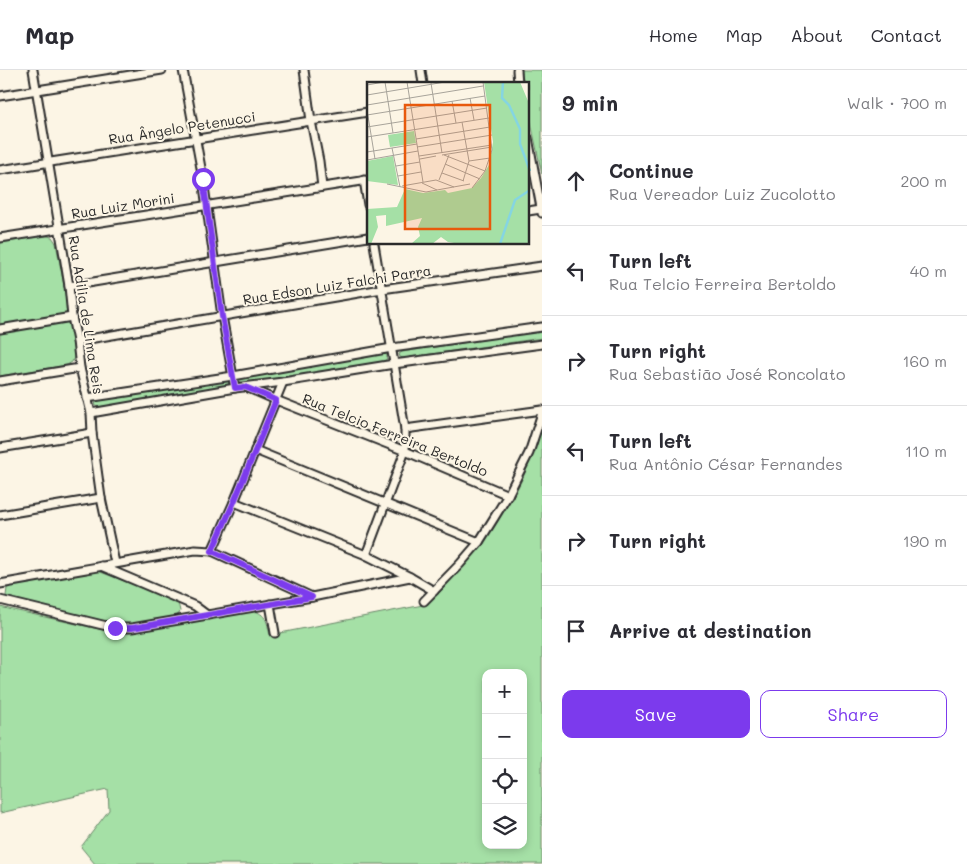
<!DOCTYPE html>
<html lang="en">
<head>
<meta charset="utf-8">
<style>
	:root { --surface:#fff; --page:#f7f7f7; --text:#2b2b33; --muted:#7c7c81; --line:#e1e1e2; --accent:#7c3aed }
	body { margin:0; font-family:Mali,sans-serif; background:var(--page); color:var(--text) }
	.controls { position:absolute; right:15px; bottom:15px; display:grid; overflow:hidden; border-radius:10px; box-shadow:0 2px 8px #0003 }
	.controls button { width:45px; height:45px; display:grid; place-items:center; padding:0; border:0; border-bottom:1px solid var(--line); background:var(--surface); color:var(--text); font:25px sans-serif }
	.stop { position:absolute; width:15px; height:15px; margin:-11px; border:4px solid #7c3aed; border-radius:50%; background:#fff }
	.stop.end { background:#7c3aed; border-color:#fff; box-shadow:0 1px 5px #0008 }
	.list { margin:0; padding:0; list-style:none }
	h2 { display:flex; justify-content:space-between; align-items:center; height:65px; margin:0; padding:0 20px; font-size:21px }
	h2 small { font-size:16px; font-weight:400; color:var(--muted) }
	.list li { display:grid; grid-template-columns:32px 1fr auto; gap:15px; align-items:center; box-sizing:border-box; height:90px; padding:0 20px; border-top:1px solid var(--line) }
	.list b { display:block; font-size:19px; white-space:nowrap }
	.list p { margin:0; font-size:16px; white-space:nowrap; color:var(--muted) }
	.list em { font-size:16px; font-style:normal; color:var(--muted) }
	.actions { display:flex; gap:10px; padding:15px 20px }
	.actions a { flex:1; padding:11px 0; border:1px solid var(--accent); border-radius:10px; text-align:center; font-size:18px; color:var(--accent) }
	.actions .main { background:var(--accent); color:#fff }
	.icon { flex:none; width:28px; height:28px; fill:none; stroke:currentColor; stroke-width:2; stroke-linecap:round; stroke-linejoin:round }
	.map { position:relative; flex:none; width:542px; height:794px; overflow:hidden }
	header { display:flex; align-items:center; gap:30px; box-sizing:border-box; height:70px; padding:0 25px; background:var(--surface); border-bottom:1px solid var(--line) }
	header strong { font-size:24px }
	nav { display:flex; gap:28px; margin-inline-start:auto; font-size:18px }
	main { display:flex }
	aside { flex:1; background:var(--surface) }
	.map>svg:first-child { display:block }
	.green { fill:#a5e0a6; stroke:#688668; fill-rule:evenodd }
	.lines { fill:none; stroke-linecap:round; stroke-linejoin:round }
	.street-casing { stroke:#2b2b2b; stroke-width:11 }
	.street { stroke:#fcf5e5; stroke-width:7 }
	.route { stroke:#7c3aed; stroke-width:6 }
	.labels { text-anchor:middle; stroke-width:4; stroke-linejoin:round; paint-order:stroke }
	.street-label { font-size:14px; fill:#2b2b2b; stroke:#fcf5e5 }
	.inset-river { fill:none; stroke:#85d5e1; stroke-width:2.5 }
	.inset-road { fill:none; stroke:#a8a49b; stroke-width:1 }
	.view { fill:#e8590c; fill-opacity:0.15; stroke:#e8590c; stroke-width:2.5 }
	.inset-edge { fill:none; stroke:#2b2b2b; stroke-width:2.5 }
</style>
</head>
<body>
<header>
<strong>Map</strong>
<nav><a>Home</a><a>Map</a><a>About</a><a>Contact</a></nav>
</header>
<main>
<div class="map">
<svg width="542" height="794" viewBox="0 0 542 794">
	<rect width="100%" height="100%" fill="#fcf5e5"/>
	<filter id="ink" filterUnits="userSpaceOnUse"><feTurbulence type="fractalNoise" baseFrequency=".02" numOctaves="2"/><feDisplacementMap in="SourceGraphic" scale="10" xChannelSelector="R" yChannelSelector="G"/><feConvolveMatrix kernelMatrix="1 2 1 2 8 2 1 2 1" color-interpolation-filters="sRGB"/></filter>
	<g filter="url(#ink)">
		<g class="green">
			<path d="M521,0H542V104L528,39V14H524Z"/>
			<path d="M47,166L52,167L56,173L68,237L67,243L62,246L0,255V173Z"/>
			<path d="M63,251L68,253L70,256L75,285L72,292L67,295L0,306V262Z"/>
			<path d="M542,261V268L403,288L400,287L399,284L402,282Z"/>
			<path d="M384,284L387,285V288L385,291L242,314L239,313L238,311L241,307Z"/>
			<path d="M224,310L228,311L229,313L224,317L98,337L95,335L96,332L98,331Z"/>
			<path d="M542,357V794H95L81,777L109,740L108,719L0,743V537L112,562L124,563L255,541C268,546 267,554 270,565L428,534C441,522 451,510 462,497C482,473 501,449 516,421C527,401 535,379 542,357ZM486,603H523V775H486Z"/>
			<path d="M98,501L171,529L178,533L180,541L179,544L174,547C151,551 129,556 106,552L8,529L6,526L7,518L11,515Z"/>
		</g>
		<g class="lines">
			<g class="street-casing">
				<g id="street">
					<path d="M33,0L69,216L72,247L77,271L80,298L91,343L92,363L101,428L115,493"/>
					<path d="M183,0L203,109L222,246L235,318"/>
					<path d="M304,0L311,51L319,91L322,117"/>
					<path d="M421,0L423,14"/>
					<path d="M517,0L518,14"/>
					<path d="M0,26L162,0"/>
					<path d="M528,68L542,143"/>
					<path d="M0,100L368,42"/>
					<path d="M364,110L368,135"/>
					<path d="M528,141L541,139"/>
					<path d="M0,168L368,110"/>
					<path d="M69,216L368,167"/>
					<path d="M0,259L72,247"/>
					<path d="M77,271L382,219L542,196"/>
					<path d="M0,311L80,298"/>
					<path d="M246,317L276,330L405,381L508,425"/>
					<path d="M87,328L233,306L392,278L542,257"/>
					<path d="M91,343L235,318L283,312L394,294L542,274"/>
					<path d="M405,359L542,340"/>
					<path d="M0,378L92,363"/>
					<path d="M255,380L479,472"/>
					<path d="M234,432L366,485L410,507L434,521"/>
					<path d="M0,445L101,428"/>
					<path d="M212,481L234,432L283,312"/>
					<path d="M366,485L405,381V359L374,174"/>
					<path d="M101,496L195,536L207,545"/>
					<path d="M0,514L195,480L212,481L312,527"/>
					<path d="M0,530L115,558H132L312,527L410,507"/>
					<path d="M424,531L460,494L479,472L494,448L508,425L529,383L542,343"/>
					<path d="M270,534L275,563"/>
				</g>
			</g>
			<use href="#street" class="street"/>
		</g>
	</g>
	<g class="lines" filter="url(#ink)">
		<path class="route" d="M115,558H132L312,527L212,481L234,432L276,330L245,317L235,318L222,246L203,109"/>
	</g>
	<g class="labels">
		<g class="street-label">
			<text transform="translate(182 58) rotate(-9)" y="5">Rua Ângelo Petenucci</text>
			<text transform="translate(123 136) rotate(-9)" y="5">Rua Luiz Morini</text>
			<text transform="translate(337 215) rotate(-9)" y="5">Rua Edson Luiz Falchi Parra</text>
			<text transform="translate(86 245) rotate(81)" y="5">Rua Adilia de Lima Reis</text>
			<text transform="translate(395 365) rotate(22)" y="5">Rua Telcio Ferreira Bertoldo</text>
		</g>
	</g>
	<g transform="translate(367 12)">
		<rect width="162" height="162" fill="#fcf5e5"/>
		<path d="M117,0H153L161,19L162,162H93L81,160L74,155L65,162H44L53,154L51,145L55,136L19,144V133L9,134L11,145L4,162H0V127L30,125L38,107L56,111L78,108L81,111L105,106L114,96L122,83L126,60ZM47,49L49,61L23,65L21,53ZM26,74L31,103L0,99V79Z" fill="#a5e0a6"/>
		<path class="inset-river" d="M136,0L135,16L142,23L153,47V62L163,89M133,162L148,118L163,108"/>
		<path class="inset-road" d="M18,0L26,51M40,0L56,100M64,1L75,71M0,3L17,0M0,13L78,0M103,16L107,38M85,19L89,41M0,23L116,4M0,28L8,77M0,33L118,14M95,40L102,79L96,99M0,45L120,26M0,55L122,36M49,57L123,45M50,65L125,53M25,66L33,105M0,70L50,62M75,73L125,65M77,73L118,89M52,74L125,63M53,77L69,74M0,78L51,69M102,79L123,76M78,82L113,97M29,84L53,80M75,91L97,99M31,94L54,90M72,98L82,73M55,101L70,108M20,102L59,110L103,102M35,104L69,98L87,105M105,106L118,89L125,68L116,0"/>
		<path class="view" d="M38,23H123V147H38Z"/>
		<rect width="162" height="162" class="inset-edge"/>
	</g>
</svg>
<div class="controls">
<button>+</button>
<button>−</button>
<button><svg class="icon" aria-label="locate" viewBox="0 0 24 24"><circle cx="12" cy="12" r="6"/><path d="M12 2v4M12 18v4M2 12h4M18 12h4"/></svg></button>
<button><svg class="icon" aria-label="layers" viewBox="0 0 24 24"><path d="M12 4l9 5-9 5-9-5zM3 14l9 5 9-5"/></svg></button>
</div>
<div class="stop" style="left:203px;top:109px"></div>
<div class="stop end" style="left:115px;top:558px"></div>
</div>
<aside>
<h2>9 min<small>Walk · 700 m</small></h2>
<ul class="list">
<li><svg class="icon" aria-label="ahead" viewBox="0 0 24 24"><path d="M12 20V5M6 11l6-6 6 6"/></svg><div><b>Continue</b><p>Rua Vereador Luiz Zucolotto</p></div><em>200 m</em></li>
<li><svg class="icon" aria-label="left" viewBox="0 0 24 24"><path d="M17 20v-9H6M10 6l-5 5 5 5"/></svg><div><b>Turn left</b><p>Rua Telcio Ferreira Bertoldo</p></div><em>40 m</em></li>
<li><svg class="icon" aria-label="right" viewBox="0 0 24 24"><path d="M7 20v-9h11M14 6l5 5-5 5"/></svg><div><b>Turn right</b><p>Rua Sebastião José Roncolato</p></div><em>160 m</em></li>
<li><svg class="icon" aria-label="left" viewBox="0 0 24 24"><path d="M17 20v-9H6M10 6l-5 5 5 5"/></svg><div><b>Turn left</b><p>Rua Antônio César Fernandes</p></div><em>110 m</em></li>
<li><svg class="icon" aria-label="right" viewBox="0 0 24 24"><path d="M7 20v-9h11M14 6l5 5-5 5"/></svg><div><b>Turn right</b></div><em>190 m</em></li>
<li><svg class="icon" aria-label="arrive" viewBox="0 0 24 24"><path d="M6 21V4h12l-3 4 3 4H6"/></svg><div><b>Arrive at destination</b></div></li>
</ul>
<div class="actions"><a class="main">Save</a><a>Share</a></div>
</aside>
</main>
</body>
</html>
